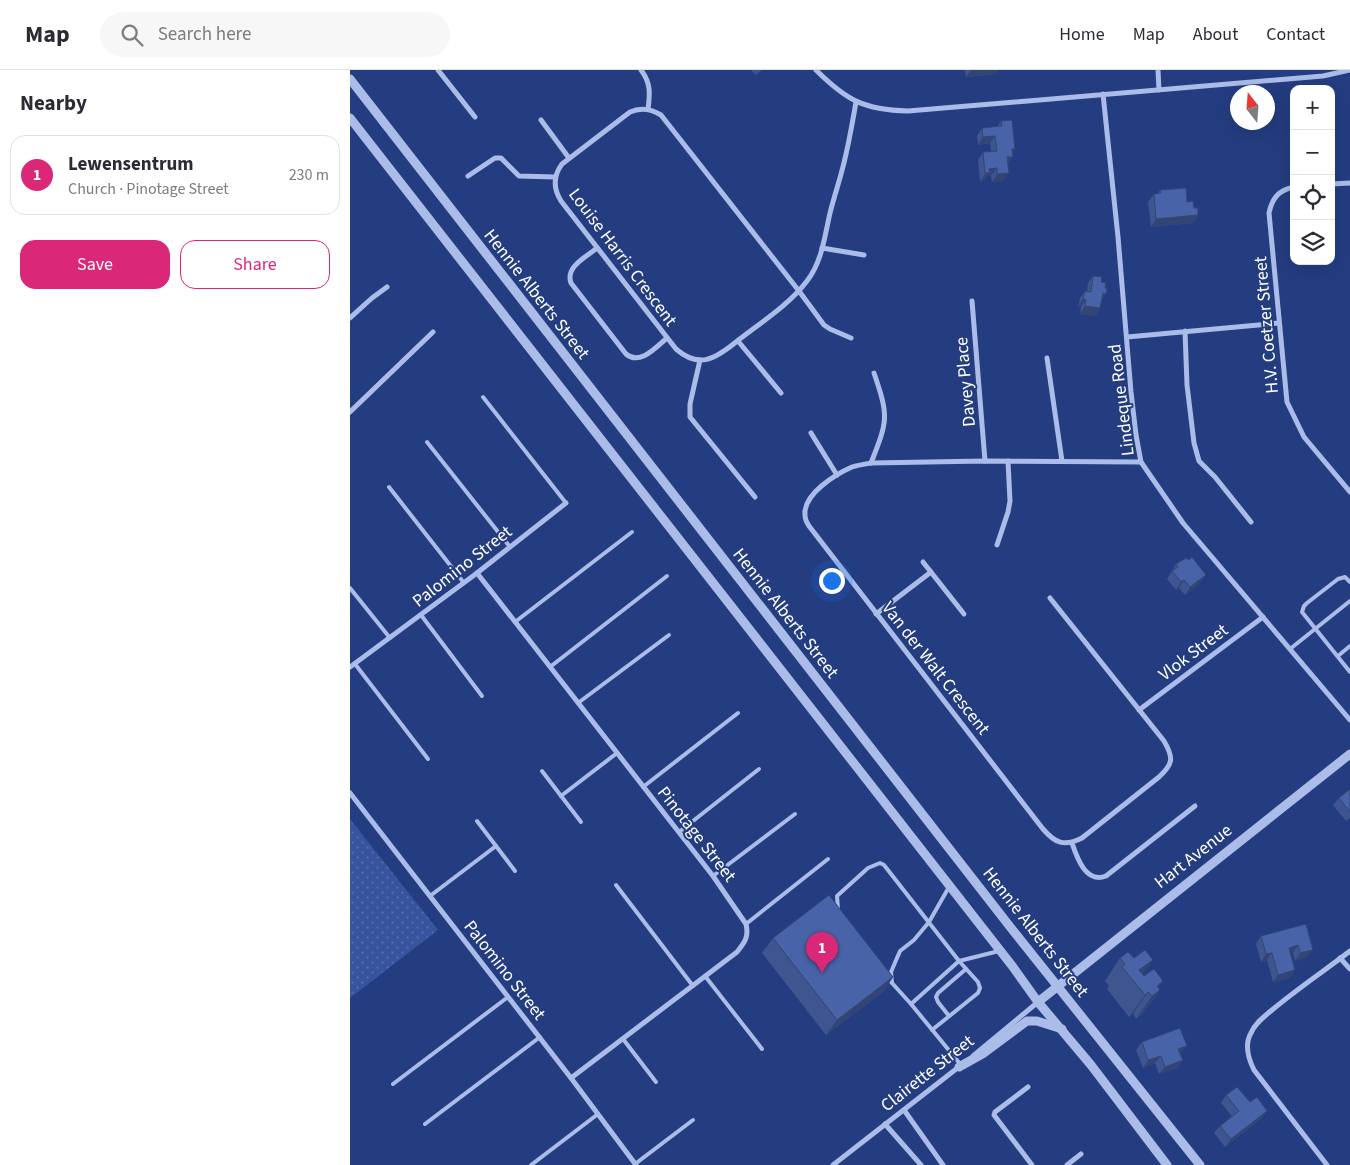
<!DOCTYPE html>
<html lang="en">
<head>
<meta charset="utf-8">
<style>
	:root { --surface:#fff; --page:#f7f7f7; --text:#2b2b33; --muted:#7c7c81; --line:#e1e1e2; --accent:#db2777 }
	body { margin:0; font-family:"Source Sans 3",sans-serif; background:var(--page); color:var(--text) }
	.controls { position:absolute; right:15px; top:15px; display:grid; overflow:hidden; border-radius:10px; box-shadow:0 5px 20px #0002 }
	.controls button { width:45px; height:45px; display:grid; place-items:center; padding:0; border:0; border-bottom:1px solid var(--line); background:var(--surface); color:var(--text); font:25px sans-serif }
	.compass { position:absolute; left:880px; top:15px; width:45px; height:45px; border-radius:50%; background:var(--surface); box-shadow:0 5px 20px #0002; rotate:343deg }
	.you { position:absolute; left:481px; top:510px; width:18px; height:18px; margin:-12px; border:4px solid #fff; border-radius:50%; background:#1a73e8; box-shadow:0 0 0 8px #1a73e833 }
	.badge { display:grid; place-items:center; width:32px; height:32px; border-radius:50%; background:var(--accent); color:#fff; font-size:16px; font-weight:700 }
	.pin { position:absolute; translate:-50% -41px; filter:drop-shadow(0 1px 2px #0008) }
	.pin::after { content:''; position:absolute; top:26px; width:18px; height:15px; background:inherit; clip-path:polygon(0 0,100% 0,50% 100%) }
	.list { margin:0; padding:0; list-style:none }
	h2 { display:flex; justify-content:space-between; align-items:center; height:65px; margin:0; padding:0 20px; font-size:21px }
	h2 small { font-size:16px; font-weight:400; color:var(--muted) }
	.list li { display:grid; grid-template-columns:32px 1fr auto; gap:15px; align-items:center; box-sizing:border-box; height:80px; margin:0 10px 10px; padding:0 10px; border:1px solid var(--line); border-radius:15px }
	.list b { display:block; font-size:19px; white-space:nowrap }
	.list p { margin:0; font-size:16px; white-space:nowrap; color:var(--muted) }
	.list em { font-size:16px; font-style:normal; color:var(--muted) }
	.actions { display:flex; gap:10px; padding:15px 20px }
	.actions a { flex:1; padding:11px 0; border:1px solid var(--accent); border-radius:15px; text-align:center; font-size:18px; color:var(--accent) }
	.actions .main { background:var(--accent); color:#fff }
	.icon { flex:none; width:28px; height:28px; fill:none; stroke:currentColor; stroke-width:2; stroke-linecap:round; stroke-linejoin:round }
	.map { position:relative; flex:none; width:1000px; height:1095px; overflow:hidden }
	header { display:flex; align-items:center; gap:30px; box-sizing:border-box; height:70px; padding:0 25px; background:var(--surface); border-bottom:1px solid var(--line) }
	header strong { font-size:24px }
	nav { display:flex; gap:28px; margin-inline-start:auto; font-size:18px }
	.search { width:350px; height:45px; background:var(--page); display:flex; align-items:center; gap:12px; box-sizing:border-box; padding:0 18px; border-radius:28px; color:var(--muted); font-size:19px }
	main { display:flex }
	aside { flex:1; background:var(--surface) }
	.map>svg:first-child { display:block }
	.green { fill:url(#green-dots) }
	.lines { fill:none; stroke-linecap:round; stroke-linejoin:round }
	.service { stroke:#aabce7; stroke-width:4 }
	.minor { stroke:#aabce7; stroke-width:5 }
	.tertiary { stroke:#aabce7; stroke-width:9 }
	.wall { fill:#3e5590 }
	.shaded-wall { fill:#324575 }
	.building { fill:#4863a7; stroke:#324575 }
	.labels { text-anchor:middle; stroke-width:4; stroke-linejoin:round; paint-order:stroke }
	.street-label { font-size:18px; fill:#fff; stroke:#243d80 }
</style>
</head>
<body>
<header>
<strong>Map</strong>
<div class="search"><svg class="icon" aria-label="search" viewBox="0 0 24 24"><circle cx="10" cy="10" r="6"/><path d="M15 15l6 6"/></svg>Search here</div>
<nav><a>Home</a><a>Map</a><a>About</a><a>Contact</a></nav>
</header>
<main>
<aside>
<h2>Nearby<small></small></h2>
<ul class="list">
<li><span class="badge">1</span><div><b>Lewensentrum</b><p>Church · Pinotage Street</p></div><em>230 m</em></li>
</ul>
<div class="actions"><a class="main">Save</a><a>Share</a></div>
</aside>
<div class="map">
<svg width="1000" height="1095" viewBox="0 0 1000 1095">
	<defs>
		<pattern id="green-dots" width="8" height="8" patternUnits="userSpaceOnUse" patternTransform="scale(1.25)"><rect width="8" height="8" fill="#38549e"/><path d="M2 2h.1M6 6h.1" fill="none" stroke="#566ead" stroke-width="1.8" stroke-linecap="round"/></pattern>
	</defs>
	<rect width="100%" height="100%" fill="#243d80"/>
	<path class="green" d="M0,749L88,860L0,928Z"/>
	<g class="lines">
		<g class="service">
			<path d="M133,327L216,433"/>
			<path d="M77,372L160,477"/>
			<path d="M39,417L114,513"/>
			<path d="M1000,512L995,507L988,509L957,533L954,536L952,542L1000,602"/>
			<path d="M0,518L40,568"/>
			<path d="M71,545L132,626"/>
			<path d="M165,552L282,462"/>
			<path d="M940,579L1000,531"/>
			<path d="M988,586L1000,576"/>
			<path d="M5,594L78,689"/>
			<path d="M200,597L317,506"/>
			<path d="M228,633L319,565"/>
			<path d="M192,701L231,752"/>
			<path d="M293,717L388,643"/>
			<path d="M211,726L267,683"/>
			<path d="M127,751L165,801"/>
			<path d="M329,762L409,699"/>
			<path d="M363,806L445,744"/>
			<path d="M266,815L343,916"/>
			<path d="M599,817L579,852L564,870L550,881L541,902L542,913L561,934L611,995"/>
			<path d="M80,826L146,776"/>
			<path d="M488,839L487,826L518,798L530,793L534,795L609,891L628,912L630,918L628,923L582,960"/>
			<path d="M396,854L478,789"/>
			<path d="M355,906L412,979"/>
			<path d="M537,907L542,913"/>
			<path d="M561,934L609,891L649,881"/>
			<path d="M599,946L588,932L586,927L588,923L616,899"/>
			<path d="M273,969L306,1012"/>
			<path d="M43,1014L158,927"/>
			<path d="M75,1054L190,967"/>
			<path d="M285,1094L343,1050"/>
			<path d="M181,1095L248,1044"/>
		</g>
		<g class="minor">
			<path d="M88,0L125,47"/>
			<path d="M291,0C301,13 300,24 298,39"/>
			<path d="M466,0C496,30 514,40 558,41L973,6L1000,0"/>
			<path d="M808,0L809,20"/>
			<path d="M753,24L768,167L781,322L786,365L791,392L833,453L1000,650"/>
			<path d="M191,50L219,88"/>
			<path d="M118,106L145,88H151L169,106L205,107"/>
			<path d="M981,114L1000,113"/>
			<path d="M944,117C929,120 922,128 919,143L937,332L954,367L1000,422"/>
			<path d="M247,178C236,187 215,197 221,213L276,284C290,296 306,277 317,268"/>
			<path d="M472,178L514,185"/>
			<path d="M622,231L635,391"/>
			<path d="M0,248L22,228L37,217"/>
			<path d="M835,261L837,315L844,373L849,391L865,407L901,452"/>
			<path d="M777,267L929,253"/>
			<path d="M501,268L480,259L474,255L449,221L311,45C301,39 291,37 280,42L212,94C203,106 203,118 211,131L326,279C349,299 365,289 386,272C410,253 438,236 457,211C472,192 475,165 480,143C485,123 492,104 496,84C500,67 503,49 506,32"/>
			<path d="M388,271L431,323"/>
			<path d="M697,288L712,391"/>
			<path d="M350,290L340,334V347L405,427"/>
			<path d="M0,342L83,262"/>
			<path d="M461,363L487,405"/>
			<path d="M521,393C538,350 539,347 524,303"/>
			<path d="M647,475L658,442L660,431L658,391"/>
			<path d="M573,492L614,544"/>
			<path d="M127,503L363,806L396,854C399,867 395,872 387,882L221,1008"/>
			<path d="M700,528L814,671C824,688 823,694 809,707L732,768C714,777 705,773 693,759L459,456C457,453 455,448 455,445C453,424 486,404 502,397C508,395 515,394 521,393L635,391L791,392"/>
			<path d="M526,544L581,502"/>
			<path d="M0,597L127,503L216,433"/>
			<path d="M789,640L913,547"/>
			<path d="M0,723L221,1008L286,1095"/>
			<path d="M722,773C727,788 736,814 756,806L845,736"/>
			<path d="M990,888L1000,899"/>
			<path d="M623,986L688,932"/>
			<path d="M678,1017L645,1042L644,1045L682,1095"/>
			<path d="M554,1040L593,1095"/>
			<path d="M535,1054L571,1095"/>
			<path d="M483,1095L610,996"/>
			<path d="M717,1095L731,1084"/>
			<path d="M977,1095L904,1000C898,988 894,975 901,963C905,953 914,947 922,940C947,919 974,901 1000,881"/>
		</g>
		<g class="tertiary">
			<path d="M0,9L661,858L850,1095"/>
			<path d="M0,48L663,897L688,932L741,995L817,1095"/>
			<path d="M688,932L1000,684"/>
			<path d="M609,997L634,983L677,951H687L712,959"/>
		</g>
	</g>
	<g class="wall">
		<path d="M401,0H412L406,5Z"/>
		<path d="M615,0H648L645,4L616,7Z"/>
		<path d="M651,51L663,82L658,94L653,111L642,112L641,106H637L634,110L630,111L628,90L633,82L641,81L640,73L628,75L627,66L632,58L647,57Z"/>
		<path d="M810,120L837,132L844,138L848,145L843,153L801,157L798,132L804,124H808Z"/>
		<path d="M743,206L751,212L755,218L756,224L751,231L750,238L745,246L730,244L731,237H728L730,228L735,221H737L738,213Z"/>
		<path d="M826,494L850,513L835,525L829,518L826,520L817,509Z"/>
		<path d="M1000,719V748L996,751L983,735L989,728Z"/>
		<path d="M956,854L957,887L945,891L943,883H941L940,908L923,912L917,890L911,892L906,874L911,866Z"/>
		<path d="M423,868L543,907L533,922L476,965L412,883Z"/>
		<path d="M770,888L803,890L792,904L794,906L813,911L808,918L810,920L794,942L786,949L783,944L779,947L757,919L759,916L755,911Z"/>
		<path d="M792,972L831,983L830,984L833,990L827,998L809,1004L805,993L793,998L786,980Z"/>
		<path d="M876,1025L900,1032L917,1041L912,1048L875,1077L864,1063L870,1056L882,1046L871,1033Z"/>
	</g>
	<g class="shaded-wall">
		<path d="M621,0H648L645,4L616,7Z"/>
		<path d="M645,66L640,73L628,75L633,67Z"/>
		<path d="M657,87H663L658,94Z"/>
		<path d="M647,98L641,106H637L634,110L630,111L639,99Z"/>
		<path d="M659,103L653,111L642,112L647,104Z"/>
		<path d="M848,145L843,153L801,157L806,149Z"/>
		<path d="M753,223L756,224L751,231Z"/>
		<path d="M733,229L736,230L731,237H728Z"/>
		<path d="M735,236L750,238L745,246L730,244Z"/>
		<path d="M856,505L850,513L835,525L840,517Z"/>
		<path d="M834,510L829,518L826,520L831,512Z"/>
		<path d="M948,875L943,883L934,885L939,878Z"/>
		<path d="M963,880L957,887L945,891L950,883Z"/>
		<path d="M922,883L917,890L911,892L916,884Z"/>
		<path d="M803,890L787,912L789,900Z"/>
		<path d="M945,900L940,908L923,912L928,905Z"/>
		<path d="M543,907L533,922L476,965L487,950Z"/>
		<path d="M813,911L803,926L810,920L794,942L786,949L802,926L807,916Z"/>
		<path d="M798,922L783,944L779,947L795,925Z"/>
		<path d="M837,976L831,983L823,987L828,979Z"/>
		<path d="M811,986L805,993L793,998L798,990Z"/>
		<path d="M833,990L827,998L809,1004L815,997Z"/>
		<path d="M917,1041L912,1048L875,1077L881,1069Z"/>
	</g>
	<g class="building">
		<path d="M662,50L665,79H662L663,87H657L659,103L647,104V98L639,99L640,103H635L633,82L647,81L645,66L633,67L632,58L652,56L651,51Z"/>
		<path d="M836,118L837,132L843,131L844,138H848V145L806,149L804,124L811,123L810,120Z"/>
		<path d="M743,206L752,207L751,212L756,213L755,218H757L756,224L753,223L750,238L735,236L736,230L733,229L735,221L741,222Z"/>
		<path d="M842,487L856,505L840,517L834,510L831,512L822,501L828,497L826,494L836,488L839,490Z"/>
		<path d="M1000,719V742L989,728Z"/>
		<path d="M479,825L543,907L487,950L423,868Z"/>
		<path d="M956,854L963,880L950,883L948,875L939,878L945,900L928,905L922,883L916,884L911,866Z"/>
		<path d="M795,880L803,890L789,900L794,906L804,899L813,911L807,916L810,920L802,926L798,922L795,925L772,897L775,894L770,888L778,882L784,888Z"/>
		<path d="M830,958L837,976L828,979L833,990L815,997L811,986L798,990L792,972Z"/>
		<path d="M887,1017L900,1032L907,1027L917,1041L881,1069L870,1056L889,1041L876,1025Z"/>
	</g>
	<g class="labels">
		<g class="street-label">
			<text transform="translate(273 187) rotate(53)" y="6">Louise Harris Crescent</text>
			<text transform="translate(187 224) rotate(52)" y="6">Hennie Alberts Street</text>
			<text transform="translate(916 255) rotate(-95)" y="6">H.V. Coetzer Street</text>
			<text transform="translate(615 312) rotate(-95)" y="6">Davey Place</text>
			<text transform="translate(771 330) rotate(-97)" y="6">Lindeque Road</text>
			<text transform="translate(112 496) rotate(-38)" y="6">Palomino Street</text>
			<text transform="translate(436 543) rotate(52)" y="6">Hennie Alberts Street</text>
			<text transform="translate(843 582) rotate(-37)" y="6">Vlok Street</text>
			<text transform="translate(586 598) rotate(52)" y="6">Van der Walt Crescent</text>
			<text transform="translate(347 764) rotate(52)" y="6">Pinotage Street</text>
			<text transform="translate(843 786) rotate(-38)" y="6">Hart Avenue</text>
			<text transform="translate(686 862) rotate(52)" y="6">Hennie Alberts Street</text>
			<text transform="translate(155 900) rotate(52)" y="6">Palomino Street</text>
			<text transform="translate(577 1003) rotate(-38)" y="6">Clairette Street</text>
		</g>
	</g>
</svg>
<div class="controls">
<button>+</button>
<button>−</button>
<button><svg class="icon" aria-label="locate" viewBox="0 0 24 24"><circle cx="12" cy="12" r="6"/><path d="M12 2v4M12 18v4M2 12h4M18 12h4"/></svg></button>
<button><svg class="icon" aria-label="layers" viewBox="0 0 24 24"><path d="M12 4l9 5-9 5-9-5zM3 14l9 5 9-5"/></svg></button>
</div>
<svg class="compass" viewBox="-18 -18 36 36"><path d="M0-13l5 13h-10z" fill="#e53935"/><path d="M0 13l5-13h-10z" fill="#7c7c81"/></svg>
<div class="you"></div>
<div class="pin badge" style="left:472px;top:903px">1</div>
</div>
</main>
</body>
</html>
